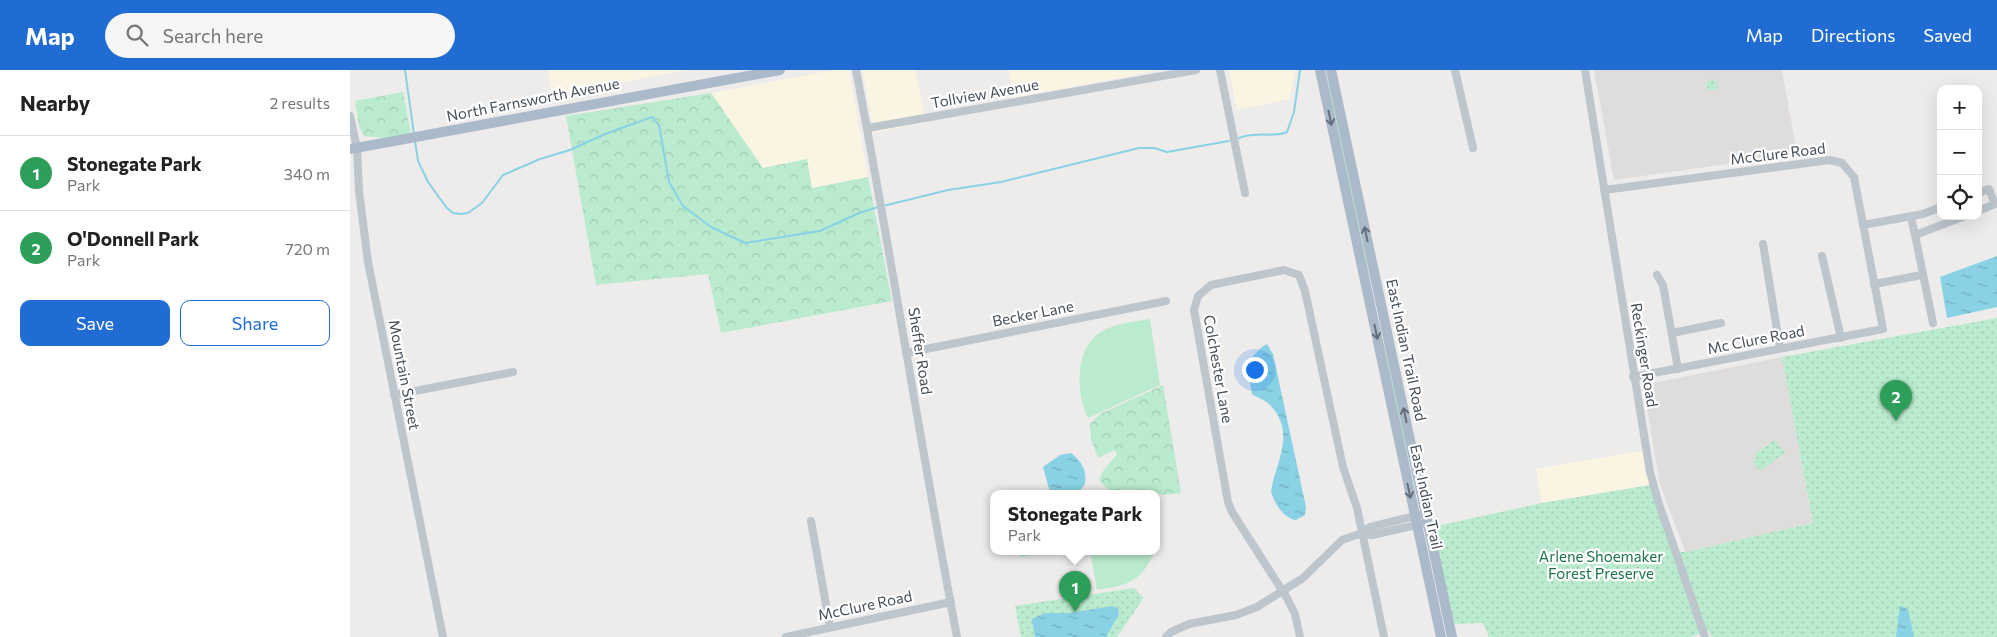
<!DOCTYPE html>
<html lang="en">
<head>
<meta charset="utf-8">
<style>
	:root { --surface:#fff; --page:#f6f6f6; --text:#222; --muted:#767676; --line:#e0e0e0; --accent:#216cd2 }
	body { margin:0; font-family:Commissioner,sans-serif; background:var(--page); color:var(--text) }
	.controls { position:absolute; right:15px; top:15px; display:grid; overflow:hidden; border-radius:10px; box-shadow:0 5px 20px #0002 }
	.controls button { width:45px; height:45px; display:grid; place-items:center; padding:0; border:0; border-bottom:1px solid var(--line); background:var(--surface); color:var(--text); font:25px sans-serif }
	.you { position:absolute; left:904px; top:299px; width:18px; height:18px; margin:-12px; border:4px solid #fff; border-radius:50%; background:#1a73e8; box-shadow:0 0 0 8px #1a73e833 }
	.badge { display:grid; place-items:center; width:32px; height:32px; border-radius:50%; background:var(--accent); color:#fff; font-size:16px; font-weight:700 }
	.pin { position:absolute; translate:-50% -41px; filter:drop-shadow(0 1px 2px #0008) }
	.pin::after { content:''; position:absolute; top:26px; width:18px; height:15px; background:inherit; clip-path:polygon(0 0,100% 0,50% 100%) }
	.popup { position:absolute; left:640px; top:420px; width:170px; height:65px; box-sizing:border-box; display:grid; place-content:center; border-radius:10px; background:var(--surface); filter:drop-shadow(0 1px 4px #0005); font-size:16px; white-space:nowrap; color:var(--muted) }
	.popup b { font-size:19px; color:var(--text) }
	.popup::after { content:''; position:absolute; left:50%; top:100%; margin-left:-10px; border:10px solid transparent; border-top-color:var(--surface) }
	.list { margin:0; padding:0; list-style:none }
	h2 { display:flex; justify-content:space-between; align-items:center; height:65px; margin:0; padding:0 20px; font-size:21px }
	h2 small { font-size:16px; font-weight:400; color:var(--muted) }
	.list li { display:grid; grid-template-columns:32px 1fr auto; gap:15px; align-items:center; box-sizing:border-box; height:75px; padding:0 20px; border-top:1px solid var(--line) }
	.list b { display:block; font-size:19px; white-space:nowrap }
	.list p { margin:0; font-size:16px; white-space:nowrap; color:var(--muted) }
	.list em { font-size:16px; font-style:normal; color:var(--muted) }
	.actions { display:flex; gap:10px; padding:15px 20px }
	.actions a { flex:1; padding:11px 0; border:1px solid var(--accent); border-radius:10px; text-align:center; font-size:18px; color:var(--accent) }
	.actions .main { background:var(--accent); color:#fff }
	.icon { flex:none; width:28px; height:28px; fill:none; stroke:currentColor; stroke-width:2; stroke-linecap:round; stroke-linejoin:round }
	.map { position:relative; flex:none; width:1647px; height:567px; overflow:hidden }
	header { display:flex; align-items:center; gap:30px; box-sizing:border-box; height:70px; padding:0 25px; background:var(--accent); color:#fff }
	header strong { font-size:24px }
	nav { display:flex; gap:28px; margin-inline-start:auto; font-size:18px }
	.search { width:350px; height:45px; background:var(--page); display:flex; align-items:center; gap:12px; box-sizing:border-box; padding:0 18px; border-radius:28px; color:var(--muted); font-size:19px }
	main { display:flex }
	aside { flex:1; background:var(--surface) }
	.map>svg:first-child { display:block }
	.commercial { fill:#faf4e3 }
	.education { fill:#dfdcdc }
	.grass { fill:#baebce }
	.forest { fill:url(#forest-crowns) }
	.park { fill:url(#park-dots) }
	.water { fill:url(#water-ripples) }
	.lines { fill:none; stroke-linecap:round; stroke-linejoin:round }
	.stream { stroke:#89d2e6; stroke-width:2 }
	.minor { stroke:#bdc5cd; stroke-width:8 }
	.major { stroke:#abbaca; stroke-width:10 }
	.oneway { stroke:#646e7a }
	.labels { text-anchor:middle; stroke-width:4.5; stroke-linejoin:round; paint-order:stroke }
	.street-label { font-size:15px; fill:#454e57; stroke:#fff }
	.park-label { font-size:15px; fill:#1a7448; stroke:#fff }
</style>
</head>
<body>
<header>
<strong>Map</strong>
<div class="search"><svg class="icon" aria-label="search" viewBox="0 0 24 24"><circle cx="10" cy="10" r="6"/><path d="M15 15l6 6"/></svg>Search here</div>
<nav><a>Map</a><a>Directions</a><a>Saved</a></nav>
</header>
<main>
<aside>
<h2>Nearby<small>2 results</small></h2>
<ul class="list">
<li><span class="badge" style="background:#2e9e5b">1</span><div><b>Stonegate Park</b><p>Park</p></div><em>340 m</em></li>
<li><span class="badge" style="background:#2e9e5b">2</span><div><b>O'Donnell Park</b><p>Park</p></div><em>720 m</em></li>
</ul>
<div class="actions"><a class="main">Save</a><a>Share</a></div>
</aside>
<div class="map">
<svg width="1647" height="567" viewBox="0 0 1647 567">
	<defs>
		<pattern id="forest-crowns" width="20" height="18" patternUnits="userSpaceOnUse" patternTransform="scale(1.25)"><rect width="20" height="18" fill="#baebce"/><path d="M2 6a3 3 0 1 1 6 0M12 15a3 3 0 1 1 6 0" fill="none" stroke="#a1cbb3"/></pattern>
		<pattern id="park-dots" width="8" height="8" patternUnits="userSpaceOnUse" patternTransform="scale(1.25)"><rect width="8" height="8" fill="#baebce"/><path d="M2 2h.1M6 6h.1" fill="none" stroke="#a1cbb3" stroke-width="1.8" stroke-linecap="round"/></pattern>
		<pattern id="water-ripples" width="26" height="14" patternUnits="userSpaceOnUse" patternTransform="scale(1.25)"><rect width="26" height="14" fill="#89d2e6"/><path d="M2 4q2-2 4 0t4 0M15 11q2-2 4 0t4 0" fill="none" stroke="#72adbd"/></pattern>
	</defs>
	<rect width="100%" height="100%" fill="#eeebeb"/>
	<g class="commercial">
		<path d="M198,0H338L202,25Z"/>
		<path d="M484,0H499L518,107L462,118L457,89L413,98L361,23Z"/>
		<path d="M512,0H565L576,52L524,63Z"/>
		<path d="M659,0H811L664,28Z"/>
		<path d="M879,0H945L940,29L887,40Z"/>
		<path d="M1295,380L1300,415L1192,433L1186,399Z"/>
	</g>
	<g class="education">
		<path d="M1244,0H1432L1447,84L1264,110Z"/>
		<path d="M1432,287L1463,453L1336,483L1310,415L1293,315Z"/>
	</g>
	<g class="grass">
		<path d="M975,0L984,30L1019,203H1018Z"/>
		<path d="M1024,223L1062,402L1051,362Z"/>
		<path d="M800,249L810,315L738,348C726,324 724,278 751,262C765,253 784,252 800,249Z"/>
		<path d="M669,481H690L691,484L670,487Z"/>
		<path d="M740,481H805C791,512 779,515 747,520Z"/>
	</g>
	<g class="forest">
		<path d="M53,22L61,64L37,68L14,66L9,56L5,31Z"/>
		<path d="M361,23L413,98L457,89L462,118L518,107L542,231L371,263L358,204L246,215L216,46Z"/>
		<path d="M813,315L831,423L814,425L791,421L786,423H761L749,410L753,401L767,384L765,380L748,388L741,369L740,354L750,344Z"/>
	</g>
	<g class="park">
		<circle cx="1362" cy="15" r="5.5"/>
		<path d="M1647,248V567H1361L1359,561L1341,567H1139L1133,553L1103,554L1082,457L1192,433L1300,415L1322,482H1336L1463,453L1432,287Z"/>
		<path d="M1425,370L1435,383L1410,401L1404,393L1406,383Z"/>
		<path d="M784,518L793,527L791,532L767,567H671L665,536Z"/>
	</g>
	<g class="water">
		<path d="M1647,186V237L1597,248L1590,207Z"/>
		<path d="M917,274L923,284L956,437L955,445L946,450C933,448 924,433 921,421C926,391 947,362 919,334C914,329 907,328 902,324L897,292L913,276Z"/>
		<path d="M721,383C732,392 737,400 735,414L728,423H706L699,419L693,397L710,385Z"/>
		<path d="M763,536L768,539L769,544L756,567H685L682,549L695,543H720Z"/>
		<path d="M1550,536L1558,539L1564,567H1546Z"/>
	</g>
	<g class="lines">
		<g class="stream">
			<path d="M55,0L64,64"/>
			<path d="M889,68C907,61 925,68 937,62L944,42L950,0"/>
			<path d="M65,71L68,91L78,112L96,137L103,143L111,144L118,143L132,133L153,105L190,89L220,80L255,64L302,47L309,55L319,112L333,136L361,157L395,173L470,161L509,143L528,137"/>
			<path d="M533,136L598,120L651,112L789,78H804L817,82L879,71"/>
		</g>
		<g class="minor">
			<path d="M506,0C542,189 571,378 607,567"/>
			<path d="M870,0L895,123"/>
			<path d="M1105,0L1123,78"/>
			<path d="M1235,0L1300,402L1308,431L1355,567"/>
			<path d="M0,46L7,78L9,121L18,192L93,567"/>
			<path d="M518,58L846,0"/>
			<path d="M1254,120L1480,90L1492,93L1504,107L1533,259L1283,307"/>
			<path d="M1628,123L1639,119L1645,134L1628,141"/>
			<path d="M1561,147L1565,165"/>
			<path d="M1513,155L1573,144L1591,137"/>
			<path d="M1413,174L1430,278"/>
			<path d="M1472,186L1491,268"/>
			<path d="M1307,205L1313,215L1328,299"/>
			<path d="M1524,214L1572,205"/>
			<path d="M1583,253L1565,165L1615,146"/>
			<path d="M1322,263L1371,253"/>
			<path d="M556,283L816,231"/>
			<path d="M44,325L163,302"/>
			<path d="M461,451L480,557"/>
			<path d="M1012,463L1022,465L1071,454"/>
			<path d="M436,567L601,532"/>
			<path d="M816,567L821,562L839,554L886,545L907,537L953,508L992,470L1012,463L1020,457L1069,445"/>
			<path d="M950,567L945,544L937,528L882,442L878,432L844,240L848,226L861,215L934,200L949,205L955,221L993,397L1007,438L1034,567"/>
		</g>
		<g class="major">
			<path d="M970,0L1091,567"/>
			<path d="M981,0L1102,567"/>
			<path d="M0,79L430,0"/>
		</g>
	</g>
	<defs><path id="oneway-shaft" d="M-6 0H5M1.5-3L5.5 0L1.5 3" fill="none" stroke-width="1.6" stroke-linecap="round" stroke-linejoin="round" transform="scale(1.25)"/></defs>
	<g class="oneway">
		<use href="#oneway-shaft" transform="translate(980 48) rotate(78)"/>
		<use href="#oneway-shaft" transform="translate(1016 164) rotate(-102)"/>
		<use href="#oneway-shaft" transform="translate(1026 262) rotate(78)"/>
		<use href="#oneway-shaft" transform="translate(1055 345) rotate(-102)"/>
		<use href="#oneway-shaft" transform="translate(1059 421) rotate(78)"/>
	</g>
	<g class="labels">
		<g class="street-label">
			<text transform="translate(635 24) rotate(-10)" y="5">Tollview Avenue</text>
			<text transform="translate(183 30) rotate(-11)" y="5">North Farnsworth Avenue</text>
			<text transform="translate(1428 84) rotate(-7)" y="5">McClure Road</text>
			<text transform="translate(683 244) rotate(-11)" y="5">Becker Lane</text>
			<text transform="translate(1406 270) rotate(-11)" y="5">Mc Clure Road</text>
			<text transform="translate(1056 280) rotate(78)" y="5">East Indian Trail Road</text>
			<text transform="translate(570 281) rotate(81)" y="5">Sheffer Road</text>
			<text transform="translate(1294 285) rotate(81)" y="5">Reckinger Road</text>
			<text transform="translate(868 299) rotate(80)" y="5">Colchester Lane</text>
			<text transform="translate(54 305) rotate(79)" y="5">Mountain Street</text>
			<text transform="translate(1076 427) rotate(78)" y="5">East Indian Trail</text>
			<text transform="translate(515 536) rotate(-12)" y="5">McClure Road</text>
		</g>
		<g class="park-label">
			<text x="1251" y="492">Arlene Shoemaker<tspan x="1251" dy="17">Forest Preserve</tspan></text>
		</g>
	</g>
</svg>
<div class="controls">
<button>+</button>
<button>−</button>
<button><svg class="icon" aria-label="locate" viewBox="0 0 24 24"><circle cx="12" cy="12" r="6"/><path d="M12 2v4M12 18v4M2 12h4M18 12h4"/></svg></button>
</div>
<div class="you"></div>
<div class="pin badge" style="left:725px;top:542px;background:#2e9e5b">1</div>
<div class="popup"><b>Stonegate Park</b>Park</div>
<div class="pin badge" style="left:1546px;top:351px;background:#2e9e5b">2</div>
</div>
</main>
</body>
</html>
